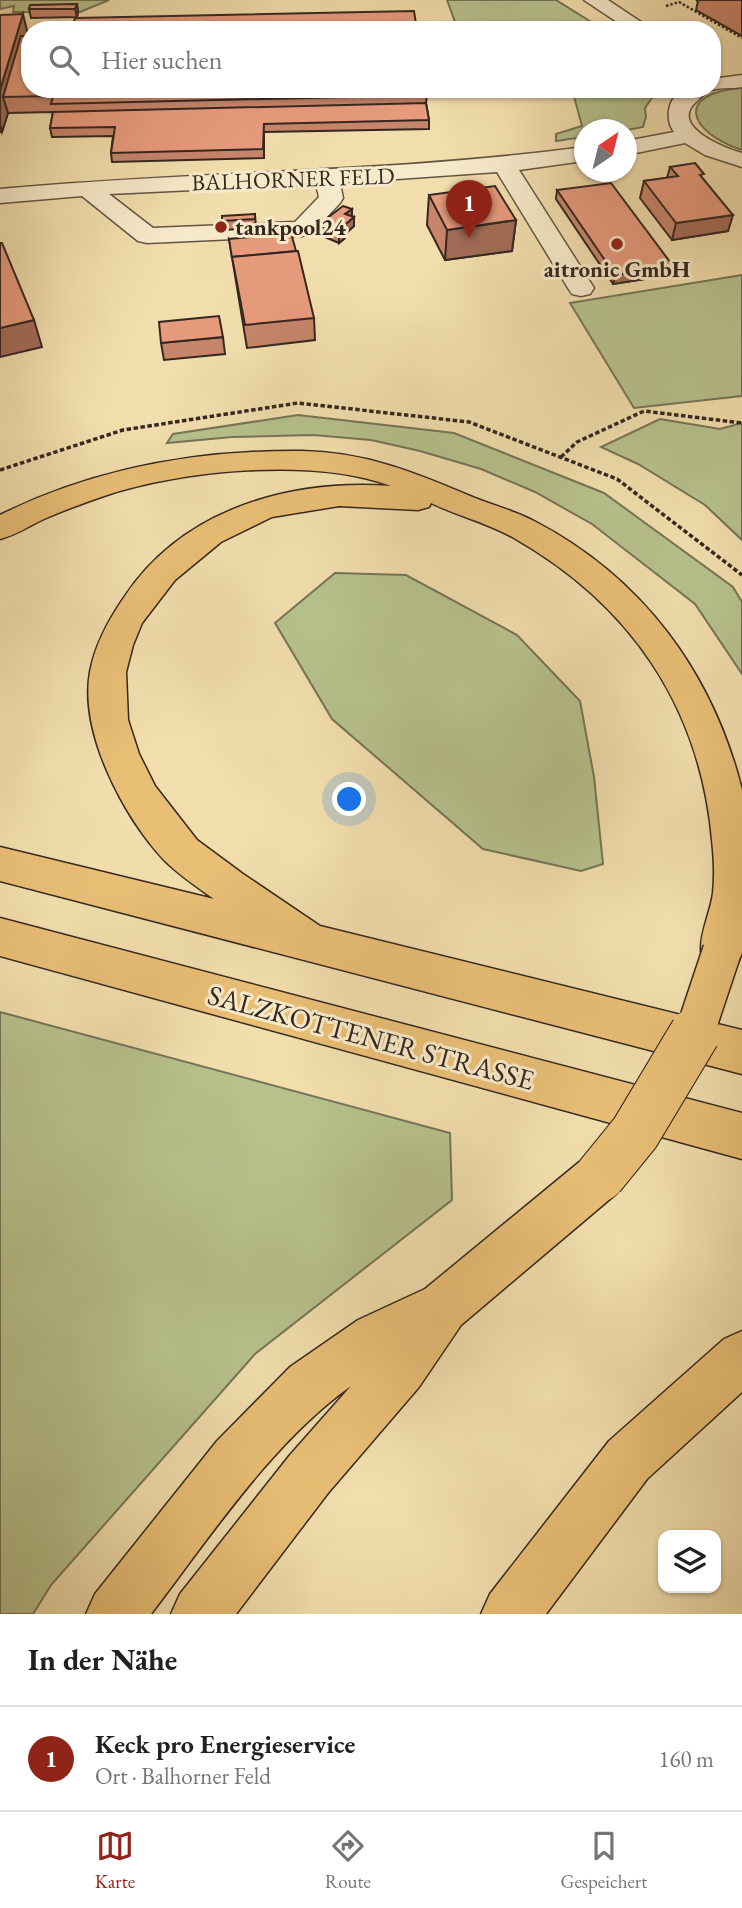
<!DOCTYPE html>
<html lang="de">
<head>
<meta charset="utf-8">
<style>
	:root { --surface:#fff; --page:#f6f6f6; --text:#202124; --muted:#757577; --line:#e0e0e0; --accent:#8f2418 }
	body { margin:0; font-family:"EB Garamond",serif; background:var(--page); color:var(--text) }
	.controls { position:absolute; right:21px; bottom:21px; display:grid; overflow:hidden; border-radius:14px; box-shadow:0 2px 5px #0004 }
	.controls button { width:63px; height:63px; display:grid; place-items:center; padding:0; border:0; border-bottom:2px solid var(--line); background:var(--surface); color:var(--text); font:35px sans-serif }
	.compass { position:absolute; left:574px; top:119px; width:63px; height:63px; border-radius:50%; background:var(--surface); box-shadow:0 2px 5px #0004; rotate:35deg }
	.you { position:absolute; left:350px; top:800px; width:24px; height:24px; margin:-18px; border:5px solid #fff; border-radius:50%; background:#1a73e8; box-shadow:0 0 0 10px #1a73e833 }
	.badge { display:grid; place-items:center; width:46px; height:46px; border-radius:50%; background:var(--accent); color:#fff; font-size:23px; font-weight:700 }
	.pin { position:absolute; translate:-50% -58px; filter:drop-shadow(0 2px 4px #0008) }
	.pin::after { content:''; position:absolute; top:37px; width:24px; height:21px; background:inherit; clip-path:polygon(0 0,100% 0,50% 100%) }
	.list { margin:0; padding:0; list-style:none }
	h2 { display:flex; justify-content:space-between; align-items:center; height:91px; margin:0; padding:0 28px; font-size:30px }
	h2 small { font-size:23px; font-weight:400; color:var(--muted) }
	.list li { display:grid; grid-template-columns:46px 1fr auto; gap:21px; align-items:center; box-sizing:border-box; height:105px; padding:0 28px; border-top:2px solid var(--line) }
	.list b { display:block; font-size:26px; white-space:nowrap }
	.list p { margin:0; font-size:23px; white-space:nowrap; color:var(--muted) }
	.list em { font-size:23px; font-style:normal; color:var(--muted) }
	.icon { flex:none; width:38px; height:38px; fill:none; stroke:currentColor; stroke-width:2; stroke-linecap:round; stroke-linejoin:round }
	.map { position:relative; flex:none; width:742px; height:1614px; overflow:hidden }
	.search { position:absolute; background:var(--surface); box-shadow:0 2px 5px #0004; left:21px; right:21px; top:21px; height:77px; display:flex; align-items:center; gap:18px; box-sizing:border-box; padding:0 24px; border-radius:28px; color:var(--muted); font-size:26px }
	.sheet { height:196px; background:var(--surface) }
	nav { display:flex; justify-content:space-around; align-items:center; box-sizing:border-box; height:98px; border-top:2px solid var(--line); background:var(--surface); font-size:19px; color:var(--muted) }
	nav a { display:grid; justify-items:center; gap:4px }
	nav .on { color:var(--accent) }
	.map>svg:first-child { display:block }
	.green { fill:#b7c28d; stroke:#767456; stroke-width:2 }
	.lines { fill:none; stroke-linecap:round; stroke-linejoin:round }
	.minor-casing { stroke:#645543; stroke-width:3 }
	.highway-casing { stroke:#352720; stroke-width:3 }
	.path-far1 { stroke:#352720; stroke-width:2.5; stroke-dasharray:2.5 2; stroke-linecap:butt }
	.path { stroke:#352720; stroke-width:3.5; stroke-dasharray:4.5 2.5; stroke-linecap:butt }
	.minor { fill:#f7eaca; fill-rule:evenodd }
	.highway { fill:#e9bf76; fill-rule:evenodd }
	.highway-bridge-far1-casing { stroke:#352720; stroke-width:41; stroke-linecap:butt }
	.highway-bridge-casing { stroke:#352720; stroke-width:52; stroke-linecap:butt }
	.highway-bridge-far1 { stroke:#e9bf76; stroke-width:38 }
	.highway-bridge { stroke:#e9bf76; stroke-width:50 }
	.wall { fill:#c7856c; stroke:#352720; stroke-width:2 }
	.shaded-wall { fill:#a26c58; stroke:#352720; stroke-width:2 }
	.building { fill:#e79b7d; stroke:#352720; stroke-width:2 }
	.poi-dot { fill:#8f2418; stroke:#f7eaca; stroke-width:2.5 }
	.labels { text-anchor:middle; stroke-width:6; stroke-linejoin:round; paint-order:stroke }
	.far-street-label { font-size:23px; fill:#352720; stroke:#f7eaca }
	.far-poi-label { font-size:23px; font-weight:bold; fill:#352720; stroke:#f7eaca; text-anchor:start }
	.street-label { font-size:28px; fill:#352720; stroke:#f7eaca }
</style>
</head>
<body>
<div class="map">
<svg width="742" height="1614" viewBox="0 0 742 1614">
	<rect width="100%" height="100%" fill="#f2dead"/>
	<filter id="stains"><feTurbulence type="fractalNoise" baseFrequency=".00286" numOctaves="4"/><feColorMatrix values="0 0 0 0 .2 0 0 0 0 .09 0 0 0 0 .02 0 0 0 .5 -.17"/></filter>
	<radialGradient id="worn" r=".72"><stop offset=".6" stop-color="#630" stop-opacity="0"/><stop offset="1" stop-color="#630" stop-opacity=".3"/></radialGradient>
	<g class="green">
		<path d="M0,0H109L80,12H13L14,6L0,9Z"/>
		<path d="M447,0H556L604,30H458Z"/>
		<path d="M742,88V150C688,132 674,93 742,88Z"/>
		<path d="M572,89H658L645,108L646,117L643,127L627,130H584V137L556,141V134L582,126Z"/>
		<path d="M742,275V396L634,408L570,303Z"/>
		<path d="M298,415L454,433L604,493L733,587L742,602V674L695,604L592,524L535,492L481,469L420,451L371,440L313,435L232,437L167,443L173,434Z"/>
		<path d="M660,419L720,429L742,423V540L705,505L638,464L601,447Z"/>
		<path d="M335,573L406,575L517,635L580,701L594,777L603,864L581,871L483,849L332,719L275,623Z"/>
		<path d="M0,1012L450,1133L452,1200L255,1354L51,1585L33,1614H0Z"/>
	</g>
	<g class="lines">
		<g class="minor-casing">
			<g id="minor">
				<path d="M584,0H608L653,30H629Z"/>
				<path d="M742,75V87C733,89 716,87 709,91C706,92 699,99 696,102C669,126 724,148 742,153V167L705,155L685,143L626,155V141L674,132C664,118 668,93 688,89C696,88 705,89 712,89V79Z"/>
				<path d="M584,147V161L519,170L594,288L590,294L581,296L572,294L568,288L497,172L340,183L343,198L340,203L311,234L302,236L147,243L138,241L82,196L0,203V189C194,171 390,173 584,147ZM316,184L319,197L295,222L153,228L109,194Z"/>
			</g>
		</g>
		<g class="highway-casing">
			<g id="highway">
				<path d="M302,451C364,452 414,472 470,496C491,505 513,510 534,521C642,577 713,673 742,790V953L737,965L722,970L707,965C705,961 701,955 701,950C700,932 711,911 713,893C715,875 714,858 712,840C700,706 630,604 514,538C488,523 458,516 431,503L429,507L418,510L339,506L272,517L221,542L175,580L142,623L133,645L126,672L128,720L139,754L155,786L197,840L243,874L320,926L742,1030V1074L0,881V847L214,899C197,887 179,875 164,860C124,817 79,733 90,672C95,644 109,619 125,596C184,508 291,479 391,486C314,457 181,470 104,496C84,503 64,510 44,519C29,526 16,535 0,539V515C95,468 197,450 302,451Z"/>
				<path d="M0,918L742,1113V1159L0,956Z"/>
				<path d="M600,1152L617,1159L624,1176L617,1193L461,1325L419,1387L328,1493L236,1614H171L180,1594L290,1455L351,1386C273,1441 209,1538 151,1614H86L95,1594L217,1441L290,1367L358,1320L425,1289L583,1159Z"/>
				<path d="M742,1331V1392L647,1479L546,1614H481L490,1594L609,1441L724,1339Z"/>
			</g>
		</g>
		<path class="path-far1" d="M666,6L679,2L742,38"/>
		<g class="path">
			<path d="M561,457L577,442L644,411L742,423"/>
			<path d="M0,470L123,430L298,403L469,422L617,479L742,575"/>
		</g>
		<use href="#minor" class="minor"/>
		<use href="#highway" class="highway"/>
		<g class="highway-bridge-far1-casing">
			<path id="highway-bridge-far1" d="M694,1035L722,951"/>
		</g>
		<g class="highway-bridge-casing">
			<path id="highway-bridge" d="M600,1176L635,1133L695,1033"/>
		</g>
		<use href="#highway-bridge-far1" class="highway-bridge-far1"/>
		<use href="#highway-bridge" class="highway-bridge"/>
	</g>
	<g class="wall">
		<path d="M696,0H742V36L696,10L698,1Z"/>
		<path d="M77,4L78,12L77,17L31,18L29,9Z"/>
		<path d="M0,15L28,36L427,95L426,103L429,120V129L264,132V158L112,162L111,153L113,136L52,137L50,128L53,112L8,113L2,132H0Z"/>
		<path d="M670,167L703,179L728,231L672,240L640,198L644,181L667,178Z"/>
		<path d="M557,190L673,266L670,275L613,284L556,199Z"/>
		<path d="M429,195L516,220L512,251L445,260L427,225Z"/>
		<path d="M255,214L256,228L223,230L222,221Z"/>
		<path d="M352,217L354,226L345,234V238L339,243L318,234V225Z"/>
		<path d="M229,239L314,318L315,340L247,348Z"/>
		<path d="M223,337L225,354L164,360L161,343Z"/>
	</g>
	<g class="shaded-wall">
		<path d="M77,4L78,12L77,17L75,9Z"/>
		<path d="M23,14L29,39L3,97L8,113L2,132L0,124V90Z"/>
		<path d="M352,209V218L345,214Z"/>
		<path d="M733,215L728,231L672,240L676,223Z"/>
		<path d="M354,217V226L345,234V238L339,243V234L341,228Z"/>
		<path d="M516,220L512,251L445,260L447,230Z"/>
		<path d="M673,266L670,275L613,284L615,275Z"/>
		<path d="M34,320L42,347L0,357V328Z"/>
	</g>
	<g class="building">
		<path d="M77,4L75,9H29L30,5Z"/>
		<path d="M414,11L417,30H71L75,18Z"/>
		<path d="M23,14L0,90V15Z"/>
		<path d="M21,36H30V89H426L427,95L51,104L53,96L3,97Z"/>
		<path d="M426,103L429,120L264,124L263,149L111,153L115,127L50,128L53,112Z"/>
		<path d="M695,163L704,174L700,175L733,215L676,223L644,181L678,176L670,167Z"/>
		<path d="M611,183L673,266L615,275L557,190Z"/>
		<path d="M495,186L516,220L447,230L429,195Z"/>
		<path d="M343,206L352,209L345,214L354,217L341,228L345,229L339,234L318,225Z"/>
		<path d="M255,214V219L222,221V216Z"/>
		<path d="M291,233L296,251L232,257V258L229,239Z"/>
		<path d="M0,243H2L34,320L0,328Z"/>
		<path d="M298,251L314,318L245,325L232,257Z"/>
		<path d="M219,316L223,337L161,343L159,322Z"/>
	</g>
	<g class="poi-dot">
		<circle cx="221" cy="227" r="7"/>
		<circle cx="617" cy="244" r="7"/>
	</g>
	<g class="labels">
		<g class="far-street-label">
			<text transform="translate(293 179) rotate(-2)" y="8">BALHORNER FELD</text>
		</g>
		<g class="far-poi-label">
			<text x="235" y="235">tankpool24</text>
			<text x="617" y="277" text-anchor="middle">aitronic GmbH</text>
		</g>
		<g class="street-label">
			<text transform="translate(371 1037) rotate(15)" y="10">SALZKOTTENER STRASSE</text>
		</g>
	</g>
	<rect width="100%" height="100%" filter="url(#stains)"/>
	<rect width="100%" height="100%" fill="url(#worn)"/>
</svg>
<div class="controls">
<button><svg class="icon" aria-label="layers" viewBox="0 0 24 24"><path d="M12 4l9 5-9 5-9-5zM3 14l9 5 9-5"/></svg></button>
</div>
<svg class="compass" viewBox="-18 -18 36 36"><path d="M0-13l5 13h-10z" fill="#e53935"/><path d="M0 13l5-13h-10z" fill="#757577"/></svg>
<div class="you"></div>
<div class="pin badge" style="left:469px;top:238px">1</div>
<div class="search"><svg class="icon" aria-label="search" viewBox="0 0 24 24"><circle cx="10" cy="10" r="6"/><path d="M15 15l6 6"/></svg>Hier suchen</div>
</div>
<section class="sheet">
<h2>In der Nähe<small></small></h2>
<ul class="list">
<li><span class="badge">1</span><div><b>Keck pro Energieservice</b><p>Ort · Balhorner Feld</p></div><em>160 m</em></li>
</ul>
</section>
<nav>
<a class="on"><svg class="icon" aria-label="map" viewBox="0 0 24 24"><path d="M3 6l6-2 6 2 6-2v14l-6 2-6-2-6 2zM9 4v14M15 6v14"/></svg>Karte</a>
<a><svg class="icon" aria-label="directions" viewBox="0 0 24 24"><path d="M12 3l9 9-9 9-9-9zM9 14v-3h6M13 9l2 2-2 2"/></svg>Route</a>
<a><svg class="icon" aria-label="saved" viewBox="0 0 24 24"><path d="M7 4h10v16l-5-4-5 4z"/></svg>Gespeichert</a>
</nav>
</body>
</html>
